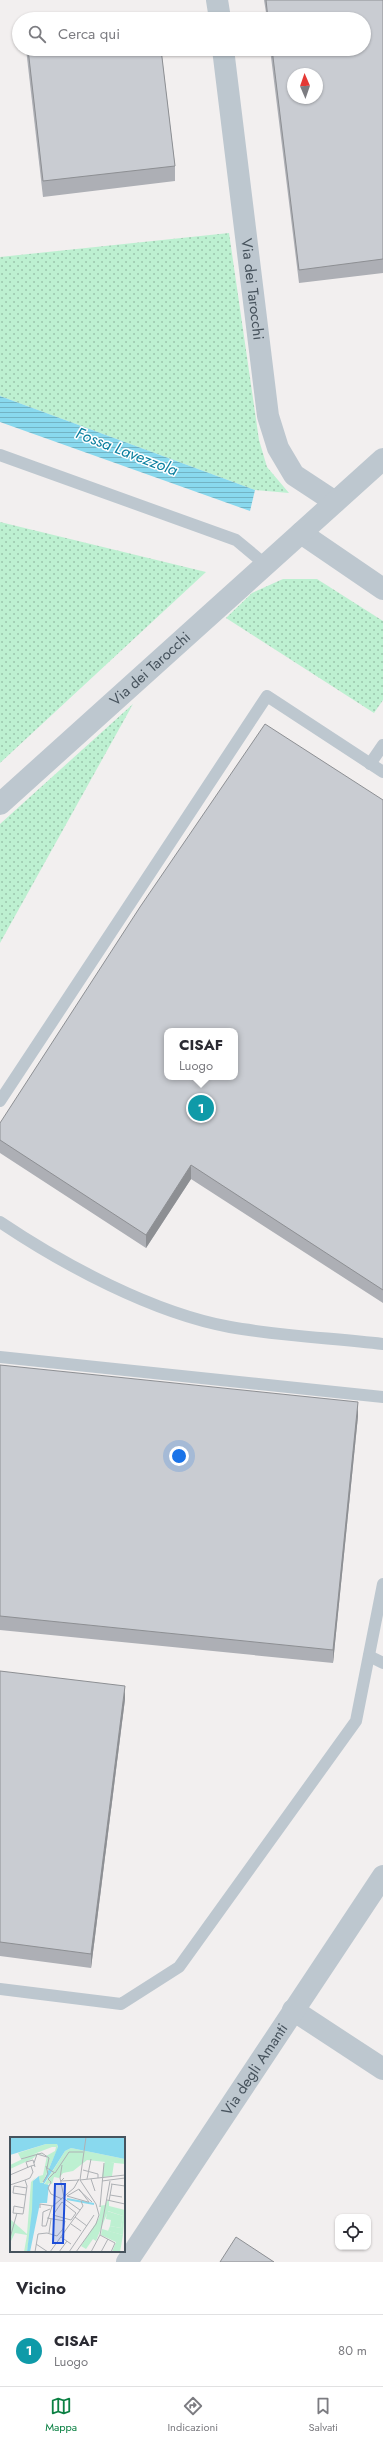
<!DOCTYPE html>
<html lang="it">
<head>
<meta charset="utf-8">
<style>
	:root { --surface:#fff; --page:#f7f7f7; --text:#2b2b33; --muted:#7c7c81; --line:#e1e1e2; --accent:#0b8043 }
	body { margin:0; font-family:Jost,sans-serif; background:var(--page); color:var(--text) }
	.controls { position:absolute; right:12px; bottom:12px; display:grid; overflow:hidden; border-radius:8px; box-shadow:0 1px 3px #0004 }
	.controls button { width:36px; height:36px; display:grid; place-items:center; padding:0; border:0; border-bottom:1px solid var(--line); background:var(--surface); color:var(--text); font:20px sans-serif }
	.compass { position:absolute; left:287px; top:68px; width:36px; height:36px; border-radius:50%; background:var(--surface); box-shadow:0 1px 3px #0004; rotate:358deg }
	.you { position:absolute; left:179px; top:1456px; width:14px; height:14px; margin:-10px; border:3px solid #fff; border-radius:50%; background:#1a73e8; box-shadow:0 0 0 6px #1a73e833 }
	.badge { display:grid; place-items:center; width:26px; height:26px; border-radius:50%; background:var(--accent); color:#fff; font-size:13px; font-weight:700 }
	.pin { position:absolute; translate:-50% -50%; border:2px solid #fff; box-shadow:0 1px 4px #0006 }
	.popup { position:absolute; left:164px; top:1028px; width:74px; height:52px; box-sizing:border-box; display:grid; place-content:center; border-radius:8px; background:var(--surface); filter:drop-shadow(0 1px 3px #0005); font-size:13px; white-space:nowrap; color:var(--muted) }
	.popup b { font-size:15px; color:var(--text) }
	.popup::after { content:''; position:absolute; left:50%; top:100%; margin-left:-8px; border:8px solid transparent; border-top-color:var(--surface) }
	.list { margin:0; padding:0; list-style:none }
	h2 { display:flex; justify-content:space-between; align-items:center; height:52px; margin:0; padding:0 16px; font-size:17px }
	h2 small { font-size:13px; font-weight:400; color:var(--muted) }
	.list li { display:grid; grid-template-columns:26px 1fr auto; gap:12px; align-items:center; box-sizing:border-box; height:72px; padding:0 16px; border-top:1px solid var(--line) }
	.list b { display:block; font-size:15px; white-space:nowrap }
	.list p { margin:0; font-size:13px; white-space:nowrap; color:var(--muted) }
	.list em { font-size:13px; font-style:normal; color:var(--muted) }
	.icon { flex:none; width:22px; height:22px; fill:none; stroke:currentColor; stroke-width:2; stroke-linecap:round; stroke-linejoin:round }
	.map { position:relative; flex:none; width:383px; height:2262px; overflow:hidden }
	.search { position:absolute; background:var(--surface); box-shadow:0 1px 3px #0004; left:12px; right:12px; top:12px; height:44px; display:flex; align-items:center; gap:10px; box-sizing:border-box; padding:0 14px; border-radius:22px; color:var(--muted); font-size:15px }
	.sheet { height:124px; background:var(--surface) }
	nav { display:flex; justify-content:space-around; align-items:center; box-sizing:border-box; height:56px; border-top:1px solid var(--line); background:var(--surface); font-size:11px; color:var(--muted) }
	nav a { display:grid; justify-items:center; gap:2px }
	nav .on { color:var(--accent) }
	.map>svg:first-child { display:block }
	.grass { fill:url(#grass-dots) }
	.water { fill:url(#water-rules) }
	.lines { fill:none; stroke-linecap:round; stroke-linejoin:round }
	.service { stroke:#bdc7cf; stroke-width:12 }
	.minor { stroke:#bdc7cf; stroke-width:22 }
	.wall { fill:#adafb5 }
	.shaded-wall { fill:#8d8f93 }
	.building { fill:#c9ccd2; stroke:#8d8f93; fill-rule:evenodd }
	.labels { text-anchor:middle; stroke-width:3; stroke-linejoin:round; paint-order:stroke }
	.street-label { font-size:15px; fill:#47535d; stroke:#fff }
	.water-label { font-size:16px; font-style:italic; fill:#0a7f9f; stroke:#fff }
	.inset-river { fill:none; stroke:#89d9ee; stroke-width:2 }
	.inset-road { fill:none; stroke:#aeb1b5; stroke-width:1 }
	.view { fill:#1d4ed8; fill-opacity:0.15; stroke:#1d4ed8; stroke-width:2 }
	.inset-edge { fill:none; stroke:#47535d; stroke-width:2 }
</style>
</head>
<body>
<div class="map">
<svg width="383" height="2262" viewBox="0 0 383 2262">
	<defs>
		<pattern id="grass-dots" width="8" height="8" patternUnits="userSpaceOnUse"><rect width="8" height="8" fill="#bdf0d1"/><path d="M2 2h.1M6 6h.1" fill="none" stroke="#9bc5ad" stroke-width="1.8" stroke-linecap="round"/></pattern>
		<pattern id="water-rules" width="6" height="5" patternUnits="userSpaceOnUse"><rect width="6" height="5" fill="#89d9ee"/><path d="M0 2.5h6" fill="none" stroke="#72b3c4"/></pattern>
	</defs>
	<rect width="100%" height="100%" fill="#f2efef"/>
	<g class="grass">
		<path d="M229,233L259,440L267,467L289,493L255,490L0,396V257Z"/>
		<path d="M0,522L206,572L0,763Z"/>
		<path d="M283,579H317L383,621V700L374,713L226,618L252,593Z"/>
		<path d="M133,704L0,943V824Z"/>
	</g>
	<path class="water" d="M0,396L255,490L250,511L0,422Z"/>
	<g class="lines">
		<g class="service">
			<path d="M0,455L236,540L266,565"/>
			<path d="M370,764L383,745"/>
			<path d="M0,1101L267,696L383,772"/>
			<path d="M0,1222C64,1265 153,1313 230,1327C280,1336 332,1338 383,1344"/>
			<path d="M0,1357L383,1397"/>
			<path d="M369,1656L383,1663"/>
			<path d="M0,1989L121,2004L179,1967L356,1721L383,1584"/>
		</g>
		<g class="minor">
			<path d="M217,0L220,19"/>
			<path id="s1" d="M223,49L268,416L278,448L294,475L335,502"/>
			<path d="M301,533L383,589"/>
			<path id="s2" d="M0,804L383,459"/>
			<path d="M293,2010L383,2069"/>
			<path id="s3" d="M127,2262L383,1876"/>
		</g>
	</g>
	<g class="wall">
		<path d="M264,0H383V273L299,283L270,49H364V19H267Z"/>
		<path d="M26,49H161L175,166V181L43,197Z"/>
		<path d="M383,800V1303L191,1179L146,1248L0,1153V1123Z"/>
		<path d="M0,1365L358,1416L333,1663L0,1630Z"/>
		<path d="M0,1671L125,1699L91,1968L0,1956Z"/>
	</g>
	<g class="shaded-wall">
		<path d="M191,1165V1179L146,1248V1235Z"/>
		<path d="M358,1402V1416L333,1663V1650Z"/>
		<path d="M125,1686V1699L91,1968V1954Z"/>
	</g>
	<g class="building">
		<path d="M266,0H383V259L299,270L272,49H364V19H268ZM293,74H317V98H293Z"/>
		<path d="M157,14L158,19H111Z"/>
		<path d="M28,49H161L175,166L43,181Z"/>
		<path d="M265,724L383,800V1290L191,1165L146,1235L0,1140V1123L140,907ZM167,1031H235V1077H167Z"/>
		<path d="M0,1365L358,1402L333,1650L0,1616Z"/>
		<path d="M0,1671L125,1686L91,1954L0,1942Z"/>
		<path d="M236,2237L274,2262H220Z"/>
	</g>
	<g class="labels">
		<g class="street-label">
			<text dy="5" stroke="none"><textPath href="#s1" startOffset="242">Via dei Tarocchi</textPath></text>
			<text dy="5" stroke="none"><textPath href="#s2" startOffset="202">Via dei Tarocchi</textPath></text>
			<text dy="5" stroke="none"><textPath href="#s3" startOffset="231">Via degli Amanti</textPath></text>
		</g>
		<g class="water-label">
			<text transform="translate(127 451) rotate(21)" y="6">Fossa Lavezzola</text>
		</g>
	</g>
	<g transform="translate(10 2137)">
		<rect width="115" height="115" fill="#f2efef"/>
		<path d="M36,7H47L48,11L32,47L30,46L29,39L33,38L37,19L28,17L22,22L0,32V28L21,18L28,16L36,19L45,14L46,10H42L11,22L8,16ZM61,11L115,22V27L77,23L63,34L53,36L49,41L44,40L42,47L39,46L37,49L34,48L55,14ZM26,40L23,44V73L17,115H14L17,98L5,96L0,106V82L17,97L21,45ZM97,64H99V69L115,73L113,98L98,94L100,89L111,91L113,79L98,74L86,104L83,102L76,112L71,109L89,81L91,70L88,69L95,68Z" fill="#bdf0d1"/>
		<path d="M95,23L104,26L102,39L92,40ZM97,74L113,79L111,91L100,89L101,83L96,82ZM92,92L113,98L110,115H102L106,105L91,98Z" fill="#bdf0d1"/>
		<path d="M0,0H115V22L61,11L55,14L34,47L39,48L37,66H30L20,115H17L22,73L23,44L29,39L30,46H33L48,10L47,7H36L0,18Z" fill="#89d9ee"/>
		<path class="inset-river" d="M57,62L84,67"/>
		<path class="inset-road" d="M11,22L32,16L39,21L37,31L45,36L59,15H73M24,26L27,17L37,20M52,28L50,41L54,60M18,31L16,25L23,23L25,30M73,33L88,37V41M44,36L38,42L41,45L38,51L41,57L52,62M0,38L21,29M54,41L51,44L69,43M77,42L81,22M81,42L85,54M70,43L115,38M92,44L115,41M33,45L38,37L36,29M101,47L115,49M0,48L15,43M69,52L79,65H78L57,59ZM69,53L82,65M16,58L3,56L4,49L17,51M100,58L112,60M53,61L70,73M97,63L115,67M99,64L102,47M52,65L66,76L61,83L43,78ZM4,69L14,71L13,77L3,76ZM90,70L94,26M14,71L17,49L15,43L20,41L23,35L21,29L25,28M30,71V67L43,69L64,51L69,42M40,72L33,75L32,89H36L42,69M65,80L77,89M61,87L71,94M39,96L41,82M90,98L105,106L101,115M51,100L61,107M0,101L7,76M26,107L38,115M25,115L28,97L37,96L47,99L53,92L55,84L37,81M40,115L73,69L71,64M49,115L57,104M59,115L84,78M66,115L86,87L89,78L86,67L70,43L76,0M81,115L90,98L100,44M91,115L98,102"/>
		<path class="view" d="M45,47H55L53,106H43Z"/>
		<rect width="115" height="115" class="inset-edge"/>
	</g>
</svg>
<div class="controls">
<button><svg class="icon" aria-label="locate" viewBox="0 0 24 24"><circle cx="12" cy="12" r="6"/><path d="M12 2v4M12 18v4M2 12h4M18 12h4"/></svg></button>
</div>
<svg class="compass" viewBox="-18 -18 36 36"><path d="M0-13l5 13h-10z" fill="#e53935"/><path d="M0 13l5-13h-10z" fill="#7c7c81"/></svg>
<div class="you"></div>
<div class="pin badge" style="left:201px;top:1108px;background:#0f9aa8">1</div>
<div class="popup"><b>CISAF</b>Luogo</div>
<div class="search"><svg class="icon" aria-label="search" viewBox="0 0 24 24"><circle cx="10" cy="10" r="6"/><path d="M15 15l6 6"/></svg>Cerca qui</div>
</div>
<section class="sheet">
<h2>Vicino<small></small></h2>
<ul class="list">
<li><span class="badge" style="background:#0f9aa8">1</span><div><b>CISAF</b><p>Luogo</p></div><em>80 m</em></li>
</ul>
</section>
<nav>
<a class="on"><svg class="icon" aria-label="map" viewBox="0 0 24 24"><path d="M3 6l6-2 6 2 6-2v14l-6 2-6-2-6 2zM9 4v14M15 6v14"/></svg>Mappa</a>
<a><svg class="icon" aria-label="directions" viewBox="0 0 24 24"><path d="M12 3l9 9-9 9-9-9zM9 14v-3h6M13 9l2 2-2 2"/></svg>Indicazioni</a>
<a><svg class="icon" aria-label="saved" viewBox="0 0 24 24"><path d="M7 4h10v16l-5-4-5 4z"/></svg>Salvati</a>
</nav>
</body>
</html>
